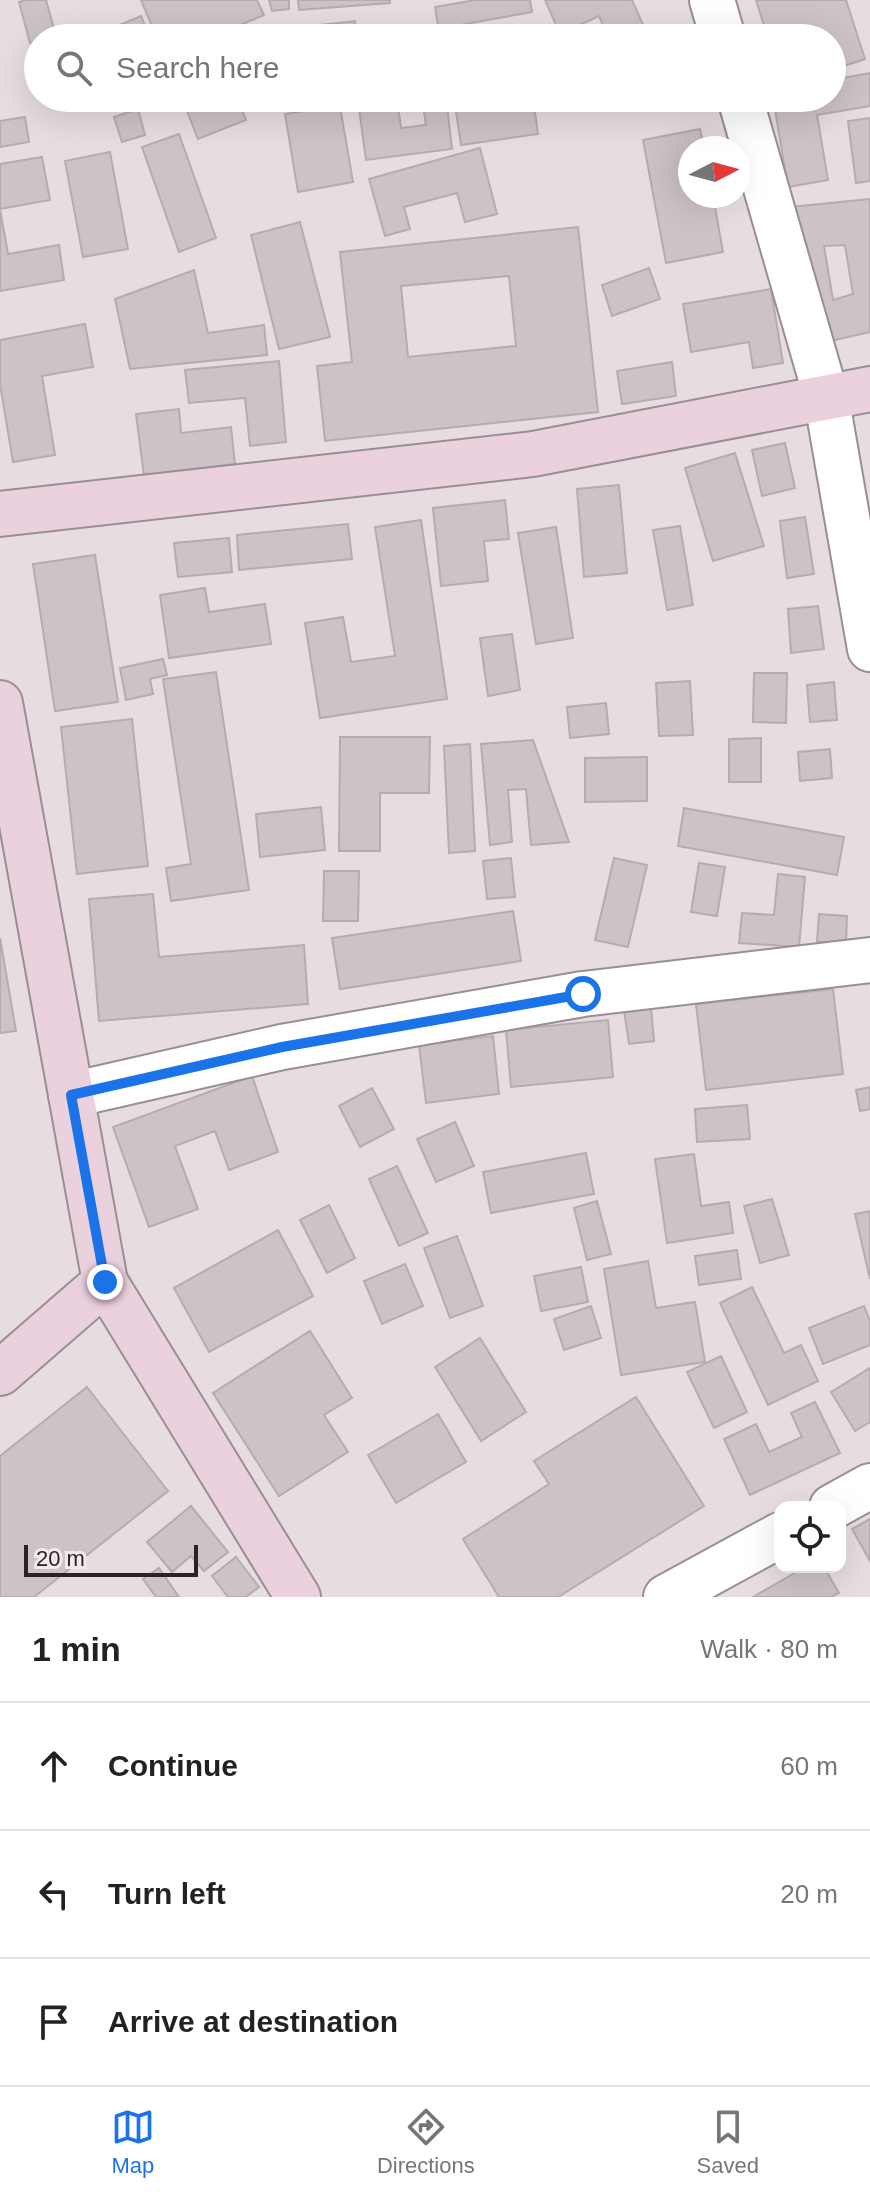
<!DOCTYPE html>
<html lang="en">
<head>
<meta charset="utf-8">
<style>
	:root { --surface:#fff; --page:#f6f6f6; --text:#222; --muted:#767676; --line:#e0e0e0; --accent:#1a73e8 }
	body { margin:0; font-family:Helvetica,sans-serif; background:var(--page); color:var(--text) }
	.controls { position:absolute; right:24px; bottom:24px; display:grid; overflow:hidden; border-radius:16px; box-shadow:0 8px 32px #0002 }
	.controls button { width:72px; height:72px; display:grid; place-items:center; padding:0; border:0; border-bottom:2px solid var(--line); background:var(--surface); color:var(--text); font:40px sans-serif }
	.compass { position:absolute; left:678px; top:136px; width:72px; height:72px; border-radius:50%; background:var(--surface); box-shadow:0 8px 32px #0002; rotate:84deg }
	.scale { position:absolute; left:24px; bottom:20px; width:174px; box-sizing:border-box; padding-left:8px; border:4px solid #282426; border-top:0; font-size:22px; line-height:28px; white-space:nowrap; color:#282426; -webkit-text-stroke:6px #f4eaee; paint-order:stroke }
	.stop { position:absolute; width:24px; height:24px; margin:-18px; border:6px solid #1a73e8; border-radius:50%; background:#fff }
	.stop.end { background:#1a73e8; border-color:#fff; box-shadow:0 2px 8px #0008 }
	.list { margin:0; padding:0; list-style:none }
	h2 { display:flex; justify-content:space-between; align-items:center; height:104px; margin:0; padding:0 32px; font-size:34px }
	h2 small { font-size:26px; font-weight:400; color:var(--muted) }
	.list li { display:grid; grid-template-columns:52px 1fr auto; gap:24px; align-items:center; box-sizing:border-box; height:128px; padding:0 32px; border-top:2px solid var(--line) }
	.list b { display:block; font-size:30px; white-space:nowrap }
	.list em { font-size:26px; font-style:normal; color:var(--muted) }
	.icon { flex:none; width:44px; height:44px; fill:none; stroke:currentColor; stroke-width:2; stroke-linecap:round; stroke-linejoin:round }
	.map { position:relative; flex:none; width:870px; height:1597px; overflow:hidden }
	.search { position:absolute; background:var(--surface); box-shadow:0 8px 32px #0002; left:24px; right:24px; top:24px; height:88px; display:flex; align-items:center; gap:20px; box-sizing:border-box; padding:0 28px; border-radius:44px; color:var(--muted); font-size:30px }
	.sheet { height:488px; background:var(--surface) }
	nav { display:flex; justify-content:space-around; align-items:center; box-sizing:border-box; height:112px; border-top:2px solid var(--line); background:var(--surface); font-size:22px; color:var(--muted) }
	nav a { display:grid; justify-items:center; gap:4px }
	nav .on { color:var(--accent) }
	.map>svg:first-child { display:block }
	.building { fill:#cdc3c7; stroke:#b5acb0; stroke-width:2; fill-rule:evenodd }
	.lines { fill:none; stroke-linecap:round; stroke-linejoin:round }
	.street-casing { stroke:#998f93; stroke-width:48 }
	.secondary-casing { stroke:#998f93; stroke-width:48 }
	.street { stroke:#fff; stroke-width:44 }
	.secondary { stroke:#ebd1de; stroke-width:44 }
	.route { stroke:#1a73e8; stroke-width:10 }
</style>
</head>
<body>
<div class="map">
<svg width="870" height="1597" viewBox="0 0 870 1597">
	<rect width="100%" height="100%" fill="#e7dde1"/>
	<g class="building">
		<path d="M26,0H46L56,36L38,38V41L30,43L19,2Z"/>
		<path d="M141,0H257L264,15L210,38H157Z"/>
		<path d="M269,0H289V9L272,11Z"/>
		<path d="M298,0H390V3L299,10Z"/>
		<path d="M475,0H530L532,12L460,25L462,38H440L435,7Z"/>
		<path d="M545,0H632L649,38H609L599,16L560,34Z"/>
		<path d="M756,0H846L865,59L832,70V38H768Z"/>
		<path d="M141,16L150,38H88Z"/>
		<path d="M355,21L357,38H266L265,31Z"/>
		<path d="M532,29L533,38H479V30Z"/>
		<path d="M870,73V106L817,115L828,180L788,187L773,98H832V80Z"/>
		<path d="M182,98H237L246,120L198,139Z"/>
		<path d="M380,98H397L401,128L426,125L422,98H446L452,149L366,160L358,101Z"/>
		<path d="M454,98H533L538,134L461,145Z"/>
		<path d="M633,98H668L639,111Z"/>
		<path d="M340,106L353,182L298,192L285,114Z"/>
		<path d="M138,109L145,135L122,142L114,117Z"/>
		<path d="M25,117L29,142L0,147V121Z"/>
		<path d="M870,118V181L856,183L848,121Z"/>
		<path d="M700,129L704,148H690V196H713L723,252L666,263L643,140Z"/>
		<path d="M179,134L216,238L179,252L142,147Z"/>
		<path d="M480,148L497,214L465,222L457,193L404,207L410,229L385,236L369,179Z"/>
		<path d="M110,152L128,249L83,257L65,161Z"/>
		<path d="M42,157L50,200L0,209L8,254L59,245L64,280L0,291V164Z"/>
		<path d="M870,199V332L822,343L791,207ZM845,245L853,294L833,300L824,246Z"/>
		<path d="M300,222L330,337L279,349L251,235Z"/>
		<path d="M578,227L598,412L325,441L317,366L352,362L340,252ZM509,276L516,346L408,357L401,286Z"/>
		<path d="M649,268L660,299L612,316L602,285Z"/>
		<path d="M194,270L208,333L264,325L267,355L130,369L115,299Z"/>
		<path d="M771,289L783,363L753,368L749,342L691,352L683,304Z"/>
		<path d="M85,324L93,367L42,376L55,455L13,462L0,384V340Z"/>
		<path d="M279,361L286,442L250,446L245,398L189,403L185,370Z"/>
		<path d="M672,362L676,396L622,404L617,371Z"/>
		<path d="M179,409L181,433L231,427L235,464L144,476L136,414Z"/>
		<path d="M785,443L795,488L762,496L752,450Z"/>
		<path d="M735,453L764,546L713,561L685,468Z"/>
		<path d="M619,485L627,573L584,577L577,489Z"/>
		<path d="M505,500L509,539L484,541L488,581L441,586L433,508Z"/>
		<path d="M805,517L814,574L787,578L780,521Z"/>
		<path d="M421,520L447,699L320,718L305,623L343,617L351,662L395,656L375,527Z"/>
		<path d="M348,524L352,559L239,570L237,535Z"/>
		<path d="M680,526L693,605L667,610L653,530Z"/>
		<path d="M556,527L573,638L536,644L518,533Z"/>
		<path d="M229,538L232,572L178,577L174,543Z"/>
		<path d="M95,555L118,702L55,711L33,564Z"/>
		<path d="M205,588L209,612L265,604L271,644L169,658L160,595Z"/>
		<path d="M818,606L824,649L791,653L788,609Z"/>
		<path d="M512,634L520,690L488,696L480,638Z"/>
		<path d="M163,659L167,675L150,679L153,694L126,700L120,668Z"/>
		<path d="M216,672L249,890L171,901L166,868L191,864L163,679Z"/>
		<path d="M754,673H787L786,723L753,722Z"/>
		<path d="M690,681L693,735L659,736L656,683Z"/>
		<path d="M834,682L837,720L810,722L807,685Z"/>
		<path d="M606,703L609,734L570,738L567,707Z"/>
		<path d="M132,719L148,866L77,874L61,727Z"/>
		<path d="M340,737H430L429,793H380V851H339Z"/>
		<path d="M761,738V782H729V739Z"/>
		<path d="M533,740L569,842L531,845L526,789L508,790L512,842L490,845L481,744Z"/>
		<path d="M470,744L475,851L449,853L444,746Z"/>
		<path d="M830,749L832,778L800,781L798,752Z"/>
		<path d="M647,757V801L585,802V758Z"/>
		<path d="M321,807L325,850L260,857L256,814Z"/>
		<path d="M684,808L844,837L837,875L678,846Z"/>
		<path d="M511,858L515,897L487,899L483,861Z"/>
		<path d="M614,858L647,865L628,947L595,940Z"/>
		<path d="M699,863L725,867L717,916L691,912Z"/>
		<path d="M324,871H359L358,921H323Z"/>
		<path d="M778,874L805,877L799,947L739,943L742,913L774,915Z"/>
		<path d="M153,894L159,957L304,945L308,1004L99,1021L89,899Z"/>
		<path d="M513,911L521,961L340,989L332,938Z"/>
		<path d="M819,914L847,916L846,943L817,942Z"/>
		<path d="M0,938L16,1031L0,1033Z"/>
		<path d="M833,989L843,1074L706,1090L696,1004Z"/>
		<path d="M651,1007L654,1041L629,1044L624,1010Z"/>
		<path d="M608,1020L613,1077L511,1087L506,1030Z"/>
		<path d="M493,1036L499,1094L426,1103L419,1045Z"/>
		<path d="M252,1076L278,1152L229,1170L215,1131L175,1146L198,1209L149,1227L113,1127Z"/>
		<path d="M870,1087V1109L860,1111L856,1090Z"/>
		<path d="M372,1088L394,1129L360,1147L339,1106Z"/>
		<path d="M747,1105L750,1139L697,1142L695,1109Z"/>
		<path d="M455,1122L474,1166L436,1182L417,1139Z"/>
		<path d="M586,1153L594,1194L491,1213L483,1172Z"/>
		<path d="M694,1154L701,1206L729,1202L733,1233L667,1243L655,1159Z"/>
		<path d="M397,1166L428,1233L399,1246L369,1179Z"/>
		<path d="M772,1199L789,1255L760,1263L744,1206Z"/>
		<path d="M597,1201L611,1254L587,1260L574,1208Z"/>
		<path d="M329,1205L355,1258L327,1273L300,1220Z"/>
		<path d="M870,1211V1279L855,1214Z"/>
		<path d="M278,1230L313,1296L209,1352L174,1288Z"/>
		<path d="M457,1236L483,1306L450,1318L424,1248Z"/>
		<path d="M737,1250L741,1279L699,1285L695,1256Z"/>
		<path d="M648,1261L656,1308L695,1302L705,1362L621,1375L604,1269Z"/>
		<path d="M405,1264L423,1306L382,1324L364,1281Z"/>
		<path d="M581,1267L588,1302L541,1311L534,1276Z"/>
		<path d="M752,1287L784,1353L801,1345L818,1381L768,1405L720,1303Z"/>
		<path d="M591,1306L601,1338L564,1350L554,1319Z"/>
		<path d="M864,1306L870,1321V1345L823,1364L809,1328Z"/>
		<path d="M310,1331L352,1398L324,1415L348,1452L279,1496L213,1393Z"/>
		<path d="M480,1338L526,1412L481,1441L435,1367Z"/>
		<path d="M721,1356L747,1412L714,1428L687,1372Z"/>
		<path d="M870,1368V1422L855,1431L831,1392Z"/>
		<path d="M87,1387L168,1491L34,1597H0V1456Z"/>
		<path d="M636,1397L704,1506L558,1597H499L463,1539L549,1484L534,1461Z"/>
		<path d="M815,1402L840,1453L750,1495L724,1439L756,1424L769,1452L802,1437L791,1413Z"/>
		<path d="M438,1414L466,1462L396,1503L368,1455Z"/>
		<path d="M191,1506L228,1552L204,1571L191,1556L172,1572L147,1542Z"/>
		<path d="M870,1519V1561L852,1529Z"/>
		<path d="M236,1557L259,1587L246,1597H228L212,1576Z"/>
		<path d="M805,1567H824L839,1593L831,1597H753Z"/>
		<path d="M159,1568L179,1597H156L143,1579Z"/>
	</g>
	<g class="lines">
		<g class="street-casing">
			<g id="street">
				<path d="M712,0L723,38"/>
				<path d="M740,98L826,396L870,649"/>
				<path d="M71,1095L282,1047L583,994L870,960"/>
				<path d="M832,1507L870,1486"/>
				<path d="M666,1597L780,1535"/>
			</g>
		</g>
		<g class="secondary-casing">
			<g id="secondary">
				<path d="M0,514L533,454L870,389"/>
				<path d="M0,703L105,1282L298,1597"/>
				<path d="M0,1373L105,1282"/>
			</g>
		</g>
		<use href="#street" class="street"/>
		<use href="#secondary" class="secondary"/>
	</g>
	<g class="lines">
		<path class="route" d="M105,1282L71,1095L282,1047L583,994"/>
	</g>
</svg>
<div class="controls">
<button><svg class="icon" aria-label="locate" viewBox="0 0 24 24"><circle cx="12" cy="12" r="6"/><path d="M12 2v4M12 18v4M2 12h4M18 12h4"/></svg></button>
</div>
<svg class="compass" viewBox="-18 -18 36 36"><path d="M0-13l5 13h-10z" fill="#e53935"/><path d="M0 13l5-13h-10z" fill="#767676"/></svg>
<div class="scale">20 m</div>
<div class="stop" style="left:583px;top:994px"></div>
<div class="stop end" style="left:105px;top:1282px"></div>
<div class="search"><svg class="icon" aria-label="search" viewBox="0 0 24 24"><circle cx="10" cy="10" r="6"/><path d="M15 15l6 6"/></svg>Search here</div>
</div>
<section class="sheet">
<h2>1 min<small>Walk · 80 m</small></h2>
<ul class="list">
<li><svg class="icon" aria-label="ahead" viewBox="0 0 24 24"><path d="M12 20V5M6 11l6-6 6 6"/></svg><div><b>Continue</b></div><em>60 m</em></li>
<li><svg class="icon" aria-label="left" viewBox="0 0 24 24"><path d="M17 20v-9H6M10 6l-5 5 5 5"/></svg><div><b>Turn left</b></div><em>20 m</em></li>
<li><svg class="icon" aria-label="arrive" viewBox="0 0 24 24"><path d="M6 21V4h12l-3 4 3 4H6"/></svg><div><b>Arrive at destination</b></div></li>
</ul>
</section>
<nav>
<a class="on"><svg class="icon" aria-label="map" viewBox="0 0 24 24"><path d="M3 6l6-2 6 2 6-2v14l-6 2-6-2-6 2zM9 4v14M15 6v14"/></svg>Map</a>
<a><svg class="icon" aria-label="directions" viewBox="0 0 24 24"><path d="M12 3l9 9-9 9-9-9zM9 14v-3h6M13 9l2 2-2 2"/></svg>Directions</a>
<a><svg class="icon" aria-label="saved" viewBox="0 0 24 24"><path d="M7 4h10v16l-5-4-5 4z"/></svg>Saved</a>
</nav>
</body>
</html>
